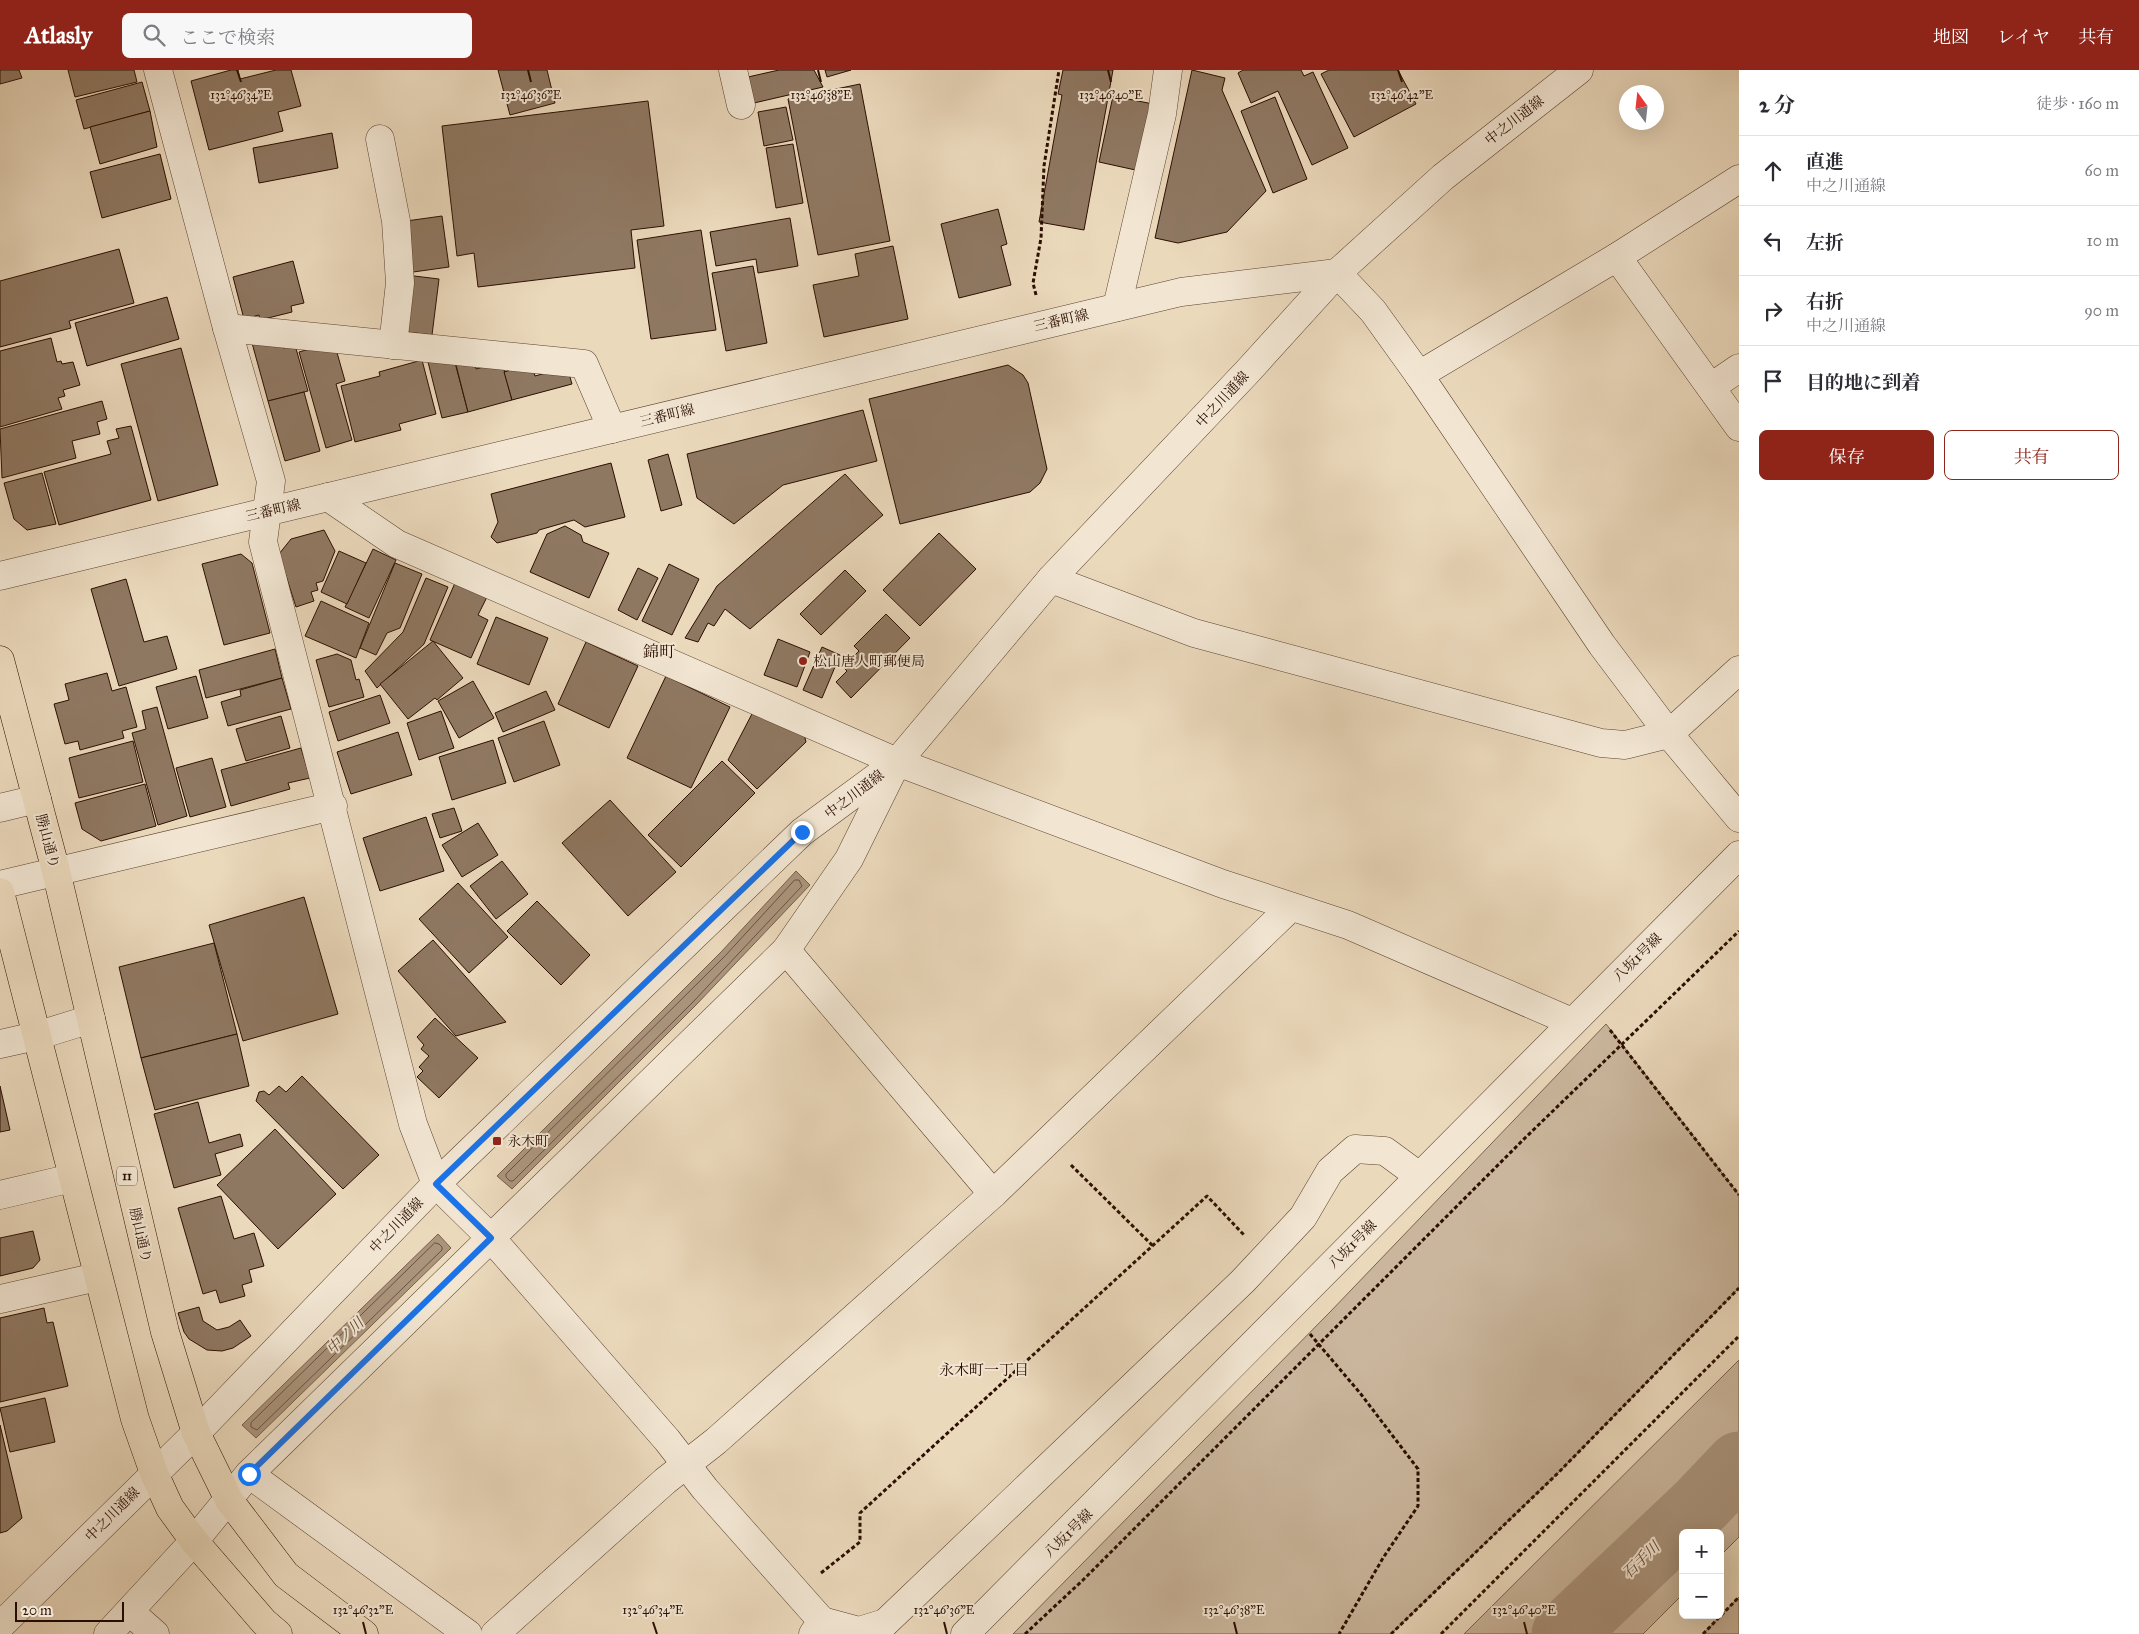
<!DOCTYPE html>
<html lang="ja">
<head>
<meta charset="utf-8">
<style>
	:root { --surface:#fff; --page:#f7f7f7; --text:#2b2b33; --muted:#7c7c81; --line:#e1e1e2; --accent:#8f2418 }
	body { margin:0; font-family:"IM FELL Great Primer","Noto Serif JP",serif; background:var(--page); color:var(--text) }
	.controls { position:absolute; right:15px; bottom:15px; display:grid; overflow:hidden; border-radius:8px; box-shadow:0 5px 20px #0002 }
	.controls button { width:45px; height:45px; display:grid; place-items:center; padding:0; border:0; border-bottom:1px solid var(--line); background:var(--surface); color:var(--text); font:25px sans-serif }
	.compass { position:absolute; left:1619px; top:15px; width:45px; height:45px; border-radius:50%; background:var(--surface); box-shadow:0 5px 20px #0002; rotate:345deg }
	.scale { position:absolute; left:15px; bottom:12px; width:109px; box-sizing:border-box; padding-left:5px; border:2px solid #2b0e00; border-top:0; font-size:14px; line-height:18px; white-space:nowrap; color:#2b0e00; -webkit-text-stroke:4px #f2e6d3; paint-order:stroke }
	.stop { position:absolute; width:15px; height:15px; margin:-11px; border:4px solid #1a73e8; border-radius:50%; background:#fff }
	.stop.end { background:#1a73e8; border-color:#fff; box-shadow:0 1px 5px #0008 }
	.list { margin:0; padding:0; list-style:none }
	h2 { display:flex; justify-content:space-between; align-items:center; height:65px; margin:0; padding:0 20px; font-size:21px }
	h2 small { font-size:16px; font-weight:400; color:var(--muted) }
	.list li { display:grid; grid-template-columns:32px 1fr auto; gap:15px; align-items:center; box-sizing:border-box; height:70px; padding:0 20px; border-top:1px solid var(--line) }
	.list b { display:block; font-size:19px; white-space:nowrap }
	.list p { margin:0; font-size:16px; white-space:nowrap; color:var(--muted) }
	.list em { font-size:16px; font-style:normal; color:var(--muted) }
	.actions { display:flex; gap:10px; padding:15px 20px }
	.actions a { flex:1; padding:11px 0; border:1px solid var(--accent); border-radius:8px; text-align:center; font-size:18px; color:var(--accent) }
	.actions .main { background:var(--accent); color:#fff }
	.icon { flex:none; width:28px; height:28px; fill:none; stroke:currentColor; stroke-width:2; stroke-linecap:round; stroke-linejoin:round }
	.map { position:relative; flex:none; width:1739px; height:1564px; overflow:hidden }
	header { display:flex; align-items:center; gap:30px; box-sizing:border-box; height:70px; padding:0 25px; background:var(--accent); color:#fff }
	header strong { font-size:24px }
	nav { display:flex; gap:28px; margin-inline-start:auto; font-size:18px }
	.search { width:350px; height:45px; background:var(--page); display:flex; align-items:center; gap:12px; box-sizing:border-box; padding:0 18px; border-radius:8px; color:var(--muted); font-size:19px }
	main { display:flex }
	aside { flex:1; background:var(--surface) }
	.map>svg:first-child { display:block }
	.green { fill:#cab69c; stroke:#7a624e }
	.water { fill:#aa947c; stroke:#775e4a }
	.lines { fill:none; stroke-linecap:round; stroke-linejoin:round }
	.shore { stroke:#6a513e; stroke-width:1 }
	.river { stroke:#aa947c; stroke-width:65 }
	.building { fill:#8f7862; stroke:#2b0e00 }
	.minor-casing { stroke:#5b412f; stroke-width:29 }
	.highway-casing { stroke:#2b0e00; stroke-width:29 }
	.path { stroke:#2b0e00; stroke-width:3; stroke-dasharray:4 2.5; stroke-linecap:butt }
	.minor { stroke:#f2e6d3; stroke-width:28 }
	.highway { stroke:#ebd9bc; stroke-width:28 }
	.route { stroke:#1a73e8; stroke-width:6 }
	.ticks { fill:none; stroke:#2b0e00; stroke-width:2 }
	.poi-dot { fill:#8f2418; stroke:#f2e6d3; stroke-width:2 }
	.labels { text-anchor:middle; stroke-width:4; stroke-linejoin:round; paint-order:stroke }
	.shield { fill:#f2e6d3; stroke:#674f3f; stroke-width:1 }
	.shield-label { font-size:12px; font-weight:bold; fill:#2b0e00 }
	.street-label { font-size:14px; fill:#2b0e00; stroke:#f2e6d3 }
	.poi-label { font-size:14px; fill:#2b0e00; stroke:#f2e6d3; text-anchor:start }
	.water-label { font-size:15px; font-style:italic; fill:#644a38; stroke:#f2e6d3 }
	.neighbourhood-label { font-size:15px; fill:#2b0e00; stroke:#f2e6d3 }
	.quarter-label { font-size:16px; fill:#2b0e00; stroke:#f2e6d3 }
	.ticks-label { font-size:12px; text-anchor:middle; fill:#2b0e00; stroke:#f2e6d3; stroke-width:4; stroke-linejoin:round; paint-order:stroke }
</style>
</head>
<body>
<header>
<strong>Atlasly</strong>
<div class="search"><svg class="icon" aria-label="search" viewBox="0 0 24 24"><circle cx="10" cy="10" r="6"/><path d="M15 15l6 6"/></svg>ここで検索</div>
<nav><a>地図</a><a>レイヤ</a><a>共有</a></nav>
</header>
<main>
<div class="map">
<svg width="1739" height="1564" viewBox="0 0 1739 1564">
	<rect width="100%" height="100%" fill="#ebd9bc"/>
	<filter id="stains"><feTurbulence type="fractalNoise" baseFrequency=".004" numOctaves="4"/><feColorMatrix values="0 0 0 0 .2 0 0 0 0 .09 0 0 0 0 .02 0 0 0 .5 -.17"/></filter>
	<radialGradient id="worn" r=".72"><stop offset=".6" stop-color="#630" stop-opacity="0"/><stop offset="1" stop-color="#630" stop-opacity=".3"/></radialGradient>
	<g class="green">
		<path d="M1606,954L1739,1125V1218L1559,1402L1391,1564H1013L1330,1242Z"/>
		<path d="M1739,1290V1467L1720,1486V1463H1683V1524L1643,1564H1464Z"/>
		<path d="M1739,1527V1564H1703Z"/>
	</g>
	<g class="water">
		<path d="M796,801L810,815L696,935L512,1119L497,1106L721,882Z"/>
		<path d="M438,1164L451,1178L256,1368L242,1355Z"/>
	</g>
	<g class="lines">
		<g class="shore">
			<path d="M795,810H799L802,816L693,932L513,1111H510L506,1107V1104L725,886Z"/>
			<path d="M435,1173L439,1174L442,1177V1180L257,1360L251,1357V1353Z"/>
		</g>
		<path class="river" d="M1564,1564L1701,1434L1739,1394"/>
	</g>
	<g class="building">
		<path d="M0,0H19L22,8L0,14Z"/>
		<path d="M68,0H134L137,12L75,27Z"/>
		<path d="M231,0H238L240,9L276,0H291L301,36L278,42L283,61L209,80L191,11Z"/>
		<path d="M498,0H547L555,33L510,45Z"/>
		<path d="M779,0H814L823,17L754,33L748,7Z"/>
		<path d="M825,0H851L827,7Z"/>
		<path d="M1063,0H1113L1084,160L1039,152L1062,25L1058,24Z"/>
		<path d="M1192,0L1225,8L1222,20L1266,121L1227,162L1178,173L1155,168Z"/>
		<path d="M1243,0H1301L1304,6L1313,2L1348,78L1312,95L1278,21L1251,33L1238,3Z"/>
		<path d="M1329,0H1398L1416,34L1354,67L1321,4Z"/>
		<path d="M142,12L150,41L84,59L76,30Z"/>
		<path d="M860,14L890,171L818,185L788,29Z"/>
		<path d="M1113,26L1153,34L1140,101L1099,92Z"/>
		<path d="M1275,27L1307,109L1273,123L1241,41Z"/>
		<path d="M648,31L664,156L631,160L635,198L478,217L474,183L457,186L442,56Z"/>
		<path d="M786,37L793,70L764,76L758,42Z"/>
		<path d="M150,41L157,77L100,94L90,57Z"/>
		<path d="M332,63L338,98L259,113L253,78Z"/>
		<path d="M793,74L803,133L776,138L766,78Z"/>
		<path d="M160,84L171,129L102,148L90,102Z"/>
		<path d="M998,139L1007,174L1001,176L1011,215L959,228L941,154Z"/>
		<path d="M442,146L449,197L406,203L399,152Z"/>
		<path d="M790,148L798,196L758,203L756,189L716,196L710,162Z"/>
		<path d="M701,160L716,260L651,269L637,170Z"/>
		<path d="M893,176L908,249L824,267L813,215L859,206L855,184Z"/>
		<path d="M119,179L134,233L69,251L71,258L0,277V211Z"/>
		<path d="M293,191L304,233L291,236L292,242L260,250L259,245L244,249L233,207Z"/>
		<path d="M753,196L767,273L726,281L712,203Z"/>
		<path d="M406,205L439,209L432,265L399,261Z"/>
		<path d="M167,227L179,269L87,296L75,253Z"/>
		<path d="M279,266L283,278L295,275L308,321L268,331L252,273Z"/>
		<path d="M51,268L57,292L61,291L62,294L73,292L80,315L63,320L65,326L58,328L62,339L0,357V281Z"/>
		<path d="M334,272L345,311L336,314L352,370L326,378L299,282Z"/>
		<path d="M181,278L218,415L158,431L121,294Z"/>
		<path d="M453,285L468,342L442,348L428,292Z"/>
		<path d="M422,290L436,344L399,354L401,360L355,372L341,316L380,306L379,302Z"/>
		<path d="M474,290L476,299L502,292L512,330L468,342L456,295Z"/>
		<path d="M532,294L535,306L567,297L572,314L512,330L504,302Z"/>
		<path d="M1008,295L1023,305L1028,313L1047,399L1040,413L1030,422L900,454L869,329Z"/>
		<path d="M304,322L320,381L285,391L268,331Z"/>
		<path d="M102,331L107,349L97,352L100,364L72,371L76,388L2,408L0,359Z"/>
		<path d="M863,340L877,391L783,415L734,454L697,428L687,384Z"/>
		<path d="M131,356L151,430L59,455L44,402L111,384L107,371L119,368L116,359Z"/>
		<path d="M668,384L682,435L661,441L648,390Z"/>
		<path d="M611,393L625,447L585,457L574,450L539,460L537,463L497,473L491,467L498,452L491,424Z"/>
		<path d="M42,403L56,454L27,460L14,449L4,413Z"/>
		<path d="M845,404L883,445L750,559L725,539L714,556L708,553L698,572L685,568L717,516Z"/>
		<path d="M565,456L581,465L583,472L609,483L589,528L530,502L547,464Z"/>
		<path d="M324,460L335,481L323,511L316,513L318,520L311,522L314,531L296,537L279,484L291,469Z"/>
		<path d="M939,463L976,499L920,556L883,520Z"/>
		<path d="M373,479L396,490L369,548L345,537Z"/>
		<path d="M339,481L366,493L347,534L321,522Z"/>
		<path d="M241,484L252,493L270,563L224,575L202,494Z"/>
		<path d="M395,493L422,504L400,558L387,563L376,585L360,578Z"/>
		<path d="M669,494L699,509L672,565L642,551Z"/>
		<path d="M638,498L658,508L637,550L618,540Z"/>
		<path d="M845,500L866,521L821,565L800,544Z"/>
		<path d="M426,508L448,517L424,574L377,618L365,601L403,562Z"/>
		<path d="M126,509L144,572L167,566L177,599L119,616L91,519Z"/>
		<path d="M455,513L487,527L478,545L488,550L471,588L430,570Z"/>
		<path d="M321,531L369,553L356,588L305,566Z"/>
		<path d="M886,544L910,568L851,628L836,612L847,601L843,597L859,581L854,576Z"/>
		<path d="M496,547L548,568L529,615L477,594Z"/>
		<path d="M778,569L810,582L797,617L764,605Z"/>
		<path d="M433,571L463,608L437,630L435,628L408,649L380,614Z"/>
		<path d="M586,572L638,596L609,658L558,634Z"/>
		<path d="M822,577L840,585L822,628L803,620Z"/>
		<path d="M275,579L282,608L206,628L199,600Z"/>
		<path d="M337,584L351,590L356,610L359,609L364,627L329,637L316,590Z"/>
		<path d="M107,603L112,621L126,617L137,657L122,661L124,668L80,680L78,671L65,674L54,634L69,630L65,614Z"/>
		<path d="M196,606L208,648L168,659L156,617Z"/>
		<path d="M666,606L730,637L691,718L627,688Z"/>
		<path d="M282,608L291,639L228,656L221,632L241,626L240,620Z"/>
		<path d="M473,611L494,648L459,668L438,631Z"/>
		<path d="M546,621L555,640L503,662L495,643Z"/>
		<path d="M380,625L390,653L338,671L329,642Z"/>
		<path d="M157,637L187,746L158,755L132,663L146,659L142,641Z"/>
		<path d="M754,640L804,664L806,672L757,719L728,690Z"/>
		<path d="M441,641L454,678L419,690L407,653Z"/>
		<path d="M281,646L290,678L246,691L236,659Z"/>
		<path d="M544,651L560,695L514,712L498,668Z"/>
		<path d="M398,662L412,705L351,724L337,682Z"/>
		<path d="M493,670L506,713L452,730L439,687Z"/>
		<path d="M133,671L143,712L79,728L69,688Z"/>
		<path d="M301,678L310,708L288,713L290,719L231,736L221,700Z"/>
		<path d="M212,688L226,737L190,747L176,698Z"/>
		<path d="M722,691L755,723L681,797L648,765Z"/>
		<path d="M145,714L156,756L101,771L82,759L75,733Z"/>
		<path d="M610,730L676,802L628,846L562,773Z"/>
		<path d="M454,738L462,761L440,768L432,744Z"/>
		<path d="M426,747L444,801L380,821L363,768Z"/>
		<path d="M478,753L498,785L462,807L442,775Z"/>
		<path d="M502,791L528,824L496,849L470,816Z"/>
		<path d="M458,813L508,867L469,903L419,849Z"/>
		<path d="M304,827L338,944L243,971L209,855Z"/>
		<path d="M537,831L590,885L561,915L507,861Z"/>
		<path d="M433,870L506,952L456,966L398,901Z"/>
		<path d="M214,873L237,964L141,988L119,897Z"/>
		<path d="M435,948L478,988L439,1028L417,1007L423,1001L419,997L429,986L421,979L424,975L417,967Z"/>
		<path d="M237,964L249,1016L155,1040L141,988Z"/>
		<path d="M302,1006L379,1085L343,1119L256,1031L259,1022L264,1021L269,1025L279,1016L286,1022Z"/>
		<path d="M0,1016L10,1060L0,1062Z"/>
		<path d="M198,1032L209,1073L240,1064L243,1076L215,1084L221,1105L174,1118L154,1044Z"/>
		<path d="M275,1059L336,1124L278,1179L217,1115Z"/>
		<path d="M221,1126L234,1169L254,1163L264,1196L249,1200L252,1212L242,1215L245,1226L220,1233L216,1220L203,1224L178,1138Z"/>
		<path d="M33,1161L40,1190L33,1198L0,1206V1168Z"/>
		<path d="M199,1237L203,1251L217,1260L229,1257L240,1250L251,1266L233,1278L222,1281L207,1280L189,1269L184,1262L178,1243Z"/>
		<path d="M44,1238L47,1253L53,1252L68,1316L0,1332V1248Z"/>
		<path d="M45,1328L55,1372L10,1382L0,1338Z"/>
		<path d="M0,1355L22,1448L7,1461L0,1463Z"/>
	</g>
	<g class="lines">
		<g class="minor-casing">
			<g id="minor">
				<path d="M158,0L227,258L271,411L263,472L413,1054L436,1114L491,1168L667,1370L705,1419L822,1551L813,1564"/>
				<path d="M733,0L741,35"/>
				<path d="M380,69L396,151L400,213L393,275"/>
				<path d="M1617,187L1739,357"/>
				<path d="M1117,237L1162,44L1168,0"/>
				<path d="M227,258L584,294L612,359"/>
				<path d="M1419,305L1617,187L1739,109"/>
				<path d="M1711,317L1739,298"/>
				<path d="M328,427L397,474L897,692L1223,814L1348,855L1572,952"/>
				<path d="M0,506L1181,222L1337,203L1373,241L1419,305L1602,575L1669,664L1739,748"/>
				<path d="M1051,509L1194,563L1601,673L1625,675L1669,664L1739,600"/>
				<path d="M0,738L37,729"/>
				<path d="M0,815L333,736"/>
				<path d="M786,880L993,1124"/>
				<path d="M0,974L36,966L91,949"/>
				<path d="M0,1125L72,1108"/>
				<path d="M0,1229L97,1207"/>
				<path d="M249,1404L468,1564"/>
				<path d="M130,1542L155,1564"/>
				<path d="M822,1551L859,1561L885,1553L1243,1211L1303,1147L1330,1101L1355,1079L1385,1081L1419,1106"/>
				<path d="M0,1556L196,1363L436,1114L802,762L897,692L1051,509L1248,301L1337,203L1443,107L1579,0"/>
				<path d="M108,1564L194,1471L249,1404L786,880L849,789L894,698"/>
				<path d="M495,1564L665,1411L716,1371L993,1124L1291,837"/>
				<path d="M965,1564L1739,785"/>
			</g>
		</g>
		<g class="highway-casing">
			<g id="highway">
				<path d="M0,590L56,801L165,1262L196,1363L229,1430L286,1505L364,1564"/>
				<path d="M0,822L135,1349L154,1403L170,1438L194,1471L264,1552L278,1564"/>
			</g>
		</g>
		<g class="path">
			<path d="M1036,225L1033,213L1041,168L1044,96L1059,0"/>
			<path d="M1610,960L1739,1125"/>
			<path d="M1071,1095L1153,1176"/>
			<path d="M1310,1264L1360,1323L1418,1399V1436L1383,1488L1339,1564"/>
			<path d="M821,1503L860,1472V1443L1207,1126L1244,1165"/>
			<path d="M1025,1564L1083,1510L1526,1067L1739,861"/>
			<path d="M1391,1564L1559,1402L1739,1218"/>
			<path d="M1441,1564L1739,1266"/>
			<path d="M1703,1564L1739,1527"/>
		</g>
		<use href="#minor" class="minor"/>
		<use href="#highway" class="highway"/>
	</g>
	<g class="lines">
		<path class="route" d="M249,1404L491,1168L436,1114L802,762"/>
	</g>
	<path class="ticks" d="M237,0L241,12M528,0L531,12M818,0L821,12M1108,0L1111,12M1398,0L1402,12M363,1552L366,1564M653,1552L657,1564M944,1552L947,1564M1234,1552L1237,1564M1524,1552L1527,1564"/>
	<g class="poi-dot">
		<circle cx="803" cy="591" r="5"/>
		<rect x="492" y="1066" width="10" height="10" rx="2.5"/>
	</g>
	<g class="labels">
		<rect class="shield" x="117" y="1096.5" width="20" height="19" rx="4"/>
		<g class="shield-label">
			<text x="127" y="1110">11</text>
		</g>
		<g class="street-label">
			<text transform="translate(1514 50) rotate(-38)" y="5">中之川通線</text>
			<text transform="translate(1061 250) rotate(-13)" y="5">三番町線</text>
			<text transform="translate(1222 329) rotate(-47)" y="5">中之川通線</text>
			<text transform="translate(667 345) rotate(-14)" y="5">三番町線</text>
			<text transform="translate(273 440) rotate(-13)" y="5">三番町線</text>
			<text transform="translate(854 724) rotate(-37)" y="5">中之川通線</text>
			<text transform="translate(48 771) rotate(75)" y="5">勝山通り</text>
			<text transform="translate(1637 887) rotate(-45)" y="5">八坂1号線</text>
			<text transform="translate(396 1155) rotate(-46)" y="5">中之川通線</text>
			<text transform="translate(141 1165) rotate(77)" y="5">勝山通り</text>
			<text transform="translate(1352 1174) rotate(-45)" y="5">八坂1号線</text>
			<text transform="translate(112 1444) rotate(-45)" y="5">中之川通線</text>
			<text transform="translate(1068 1463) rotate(-45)" y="5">八坂1号線</text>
		</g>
		<g class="poi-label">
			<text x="813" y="596">松山唐人町郵便局</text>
			<text x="507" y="1076">永木町</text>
		</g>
		<g class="water-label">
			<text transform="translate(345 1266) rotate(-44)" y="5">中ノ川</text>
			<text transform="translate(1641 1490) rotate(-44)" y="5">石手川</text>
		</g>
		<g class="neighbourhood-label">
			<text x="984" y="1305">永木町一丁目</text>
		</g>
		<g class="quarter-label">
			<text x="659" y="587">錦町</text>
		</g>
	</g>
	<g class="ticks-label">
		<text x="241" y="29">132°46'34"E</text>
		<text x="531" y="29">132°46'36"E</text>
		<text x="821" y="29">132°46'38"E</text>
		<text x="1111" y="29">132°46'40"E</text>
		<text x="1402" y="29">132°46'42"E</text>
		<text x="363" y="1544">132°46'32"E</text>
		<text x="653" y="1544">132°46'34"E</text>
		<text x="944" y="1544">132°46'36"E</text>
		<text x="1234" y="1544">132°46'38"E</text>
		<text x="1524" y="1544">132°46'40"E</text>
	</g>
	<rect width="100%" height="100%" filter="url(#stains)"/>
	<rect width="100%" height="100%" fill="url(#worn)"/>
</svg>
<div class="controls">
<button>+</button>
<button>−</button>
</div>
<svg class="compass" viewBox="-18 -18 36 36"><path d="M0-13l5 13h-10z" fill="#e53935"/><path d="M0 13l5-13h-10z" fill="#7c7c81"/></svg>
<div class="scale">20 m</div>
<div class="stop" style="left:249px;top:1404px"></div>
<div class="stop end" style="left:802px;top:762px"></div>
</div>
<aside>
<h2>2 分<small>徒歩 · 160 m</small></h2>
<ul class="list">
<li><svg class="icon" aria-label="ahead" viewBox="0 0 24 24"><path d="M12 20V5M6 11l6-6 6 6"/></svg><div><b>直進</b><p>中之川通線</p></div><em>60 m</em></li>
<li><svg class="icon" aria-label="left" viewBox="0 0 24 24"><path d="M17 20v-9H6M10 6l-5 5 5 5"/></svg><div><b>左折</b></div><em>10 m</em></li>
<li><svg class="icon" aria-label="right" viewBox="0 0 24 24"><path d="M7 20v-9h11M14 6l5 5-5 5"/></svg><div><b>右折</b><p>中之川通線</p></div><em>90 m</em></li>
<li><svg class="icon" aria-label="arrive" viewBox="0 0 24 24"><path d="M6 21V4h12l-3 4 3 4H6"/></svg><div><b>目的地に到着</b></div></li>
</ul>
<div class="actions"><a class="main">保存</a><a>共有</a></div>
</aside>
</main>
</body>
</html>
